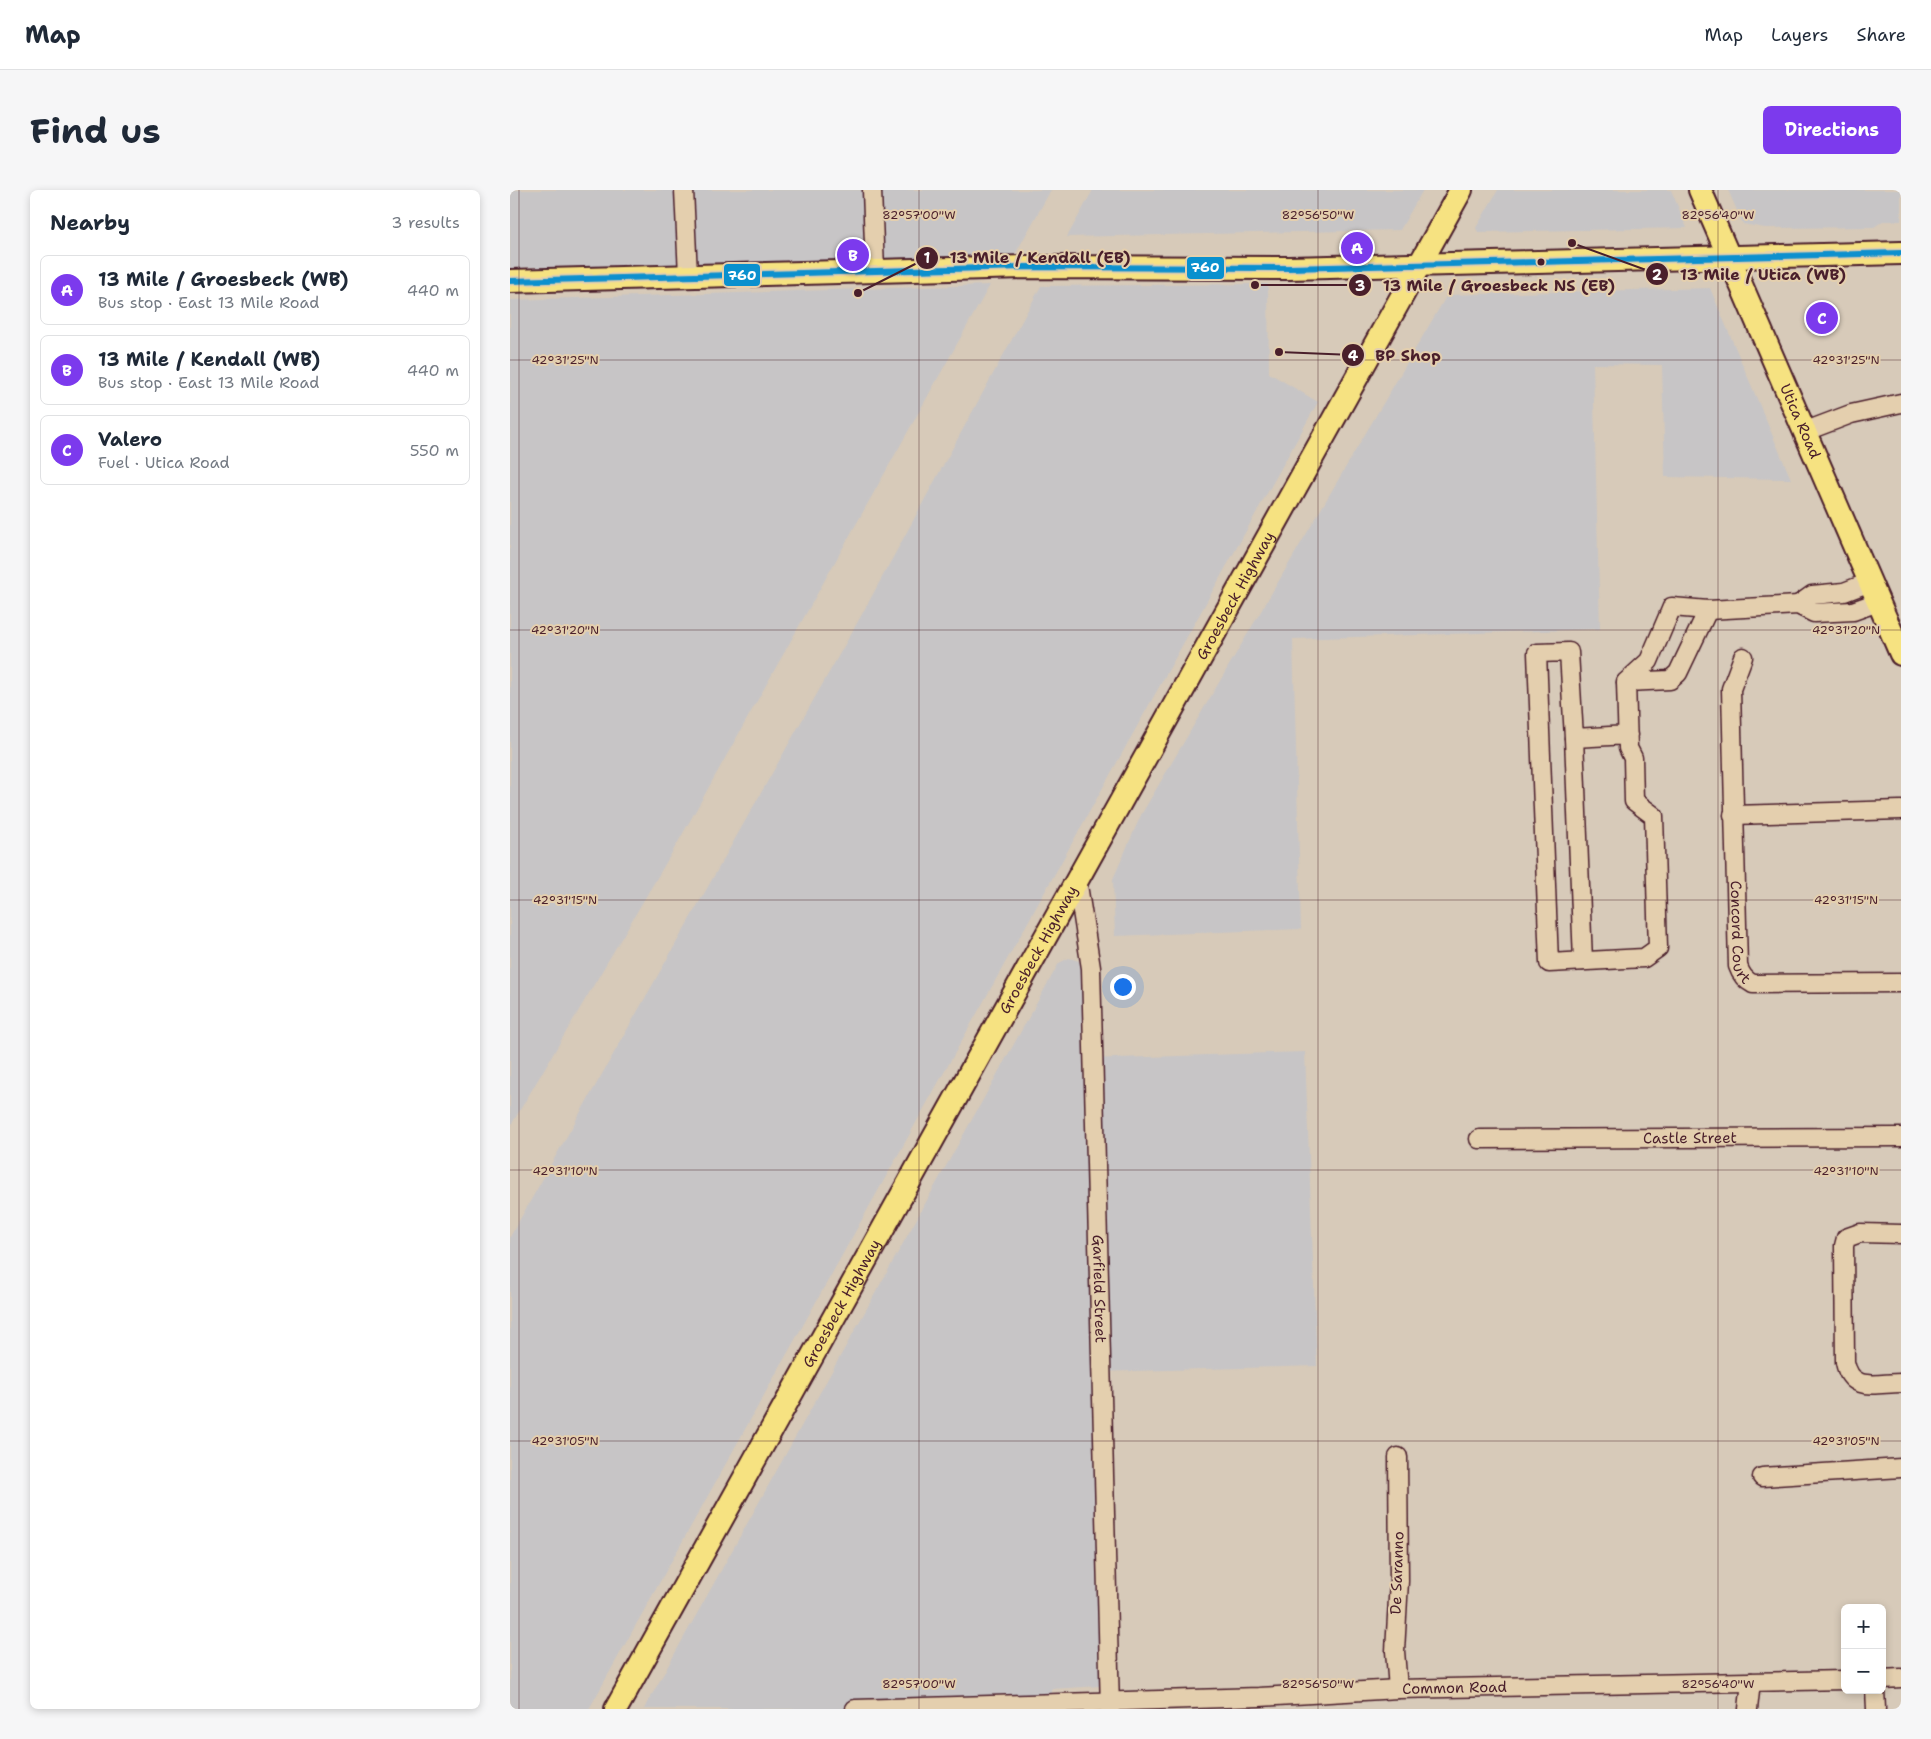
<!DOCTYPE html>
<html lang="en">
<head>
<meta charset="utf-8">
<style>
	:root { --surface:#fff; --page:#f6f6f7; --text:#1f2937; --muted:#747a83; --line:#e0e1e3; --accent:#7c3aed }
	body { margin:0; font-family:"Shantell Sans",sans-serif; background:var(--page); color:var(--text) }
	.controls { position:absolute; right:15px; bottom:15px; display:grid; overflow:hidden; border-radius:8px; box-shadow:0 2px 8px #0003 }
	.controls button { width:45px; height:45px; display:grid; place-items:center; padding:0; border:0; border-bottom:1px solid var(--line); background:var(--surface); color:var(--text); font:25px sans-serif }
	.you { position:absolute; left:612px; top:796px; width:18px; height:18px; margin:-12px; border:4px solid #fff; border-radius:50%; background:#1a73e8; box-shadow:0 0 0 8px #1a73e833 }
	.badge { display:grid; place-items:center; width:32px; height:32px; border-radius:50%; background:var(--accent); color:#fff; font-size:16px; font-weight:700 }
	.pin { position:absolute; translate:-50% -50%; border:2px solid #fff; box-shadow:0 1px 5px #0006 }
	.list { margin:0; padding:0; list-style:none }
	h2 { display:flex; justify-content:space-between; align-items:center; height:65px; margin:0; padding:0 20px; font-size:21px }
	h2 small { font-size:16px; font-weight:400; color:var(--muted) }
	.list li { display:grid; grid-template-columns:32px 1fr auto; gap:15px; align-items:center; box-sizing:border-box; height:70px; margin:0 10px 10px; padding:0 10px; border:1px solid var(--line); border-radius:8px }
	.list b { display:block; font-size:19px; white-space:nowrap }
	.list p { margin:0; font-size:16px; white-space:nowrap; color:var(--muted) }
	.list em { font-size:16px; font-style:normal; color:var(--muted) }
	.map { position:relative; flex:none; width:1391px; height:1519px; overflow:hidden; border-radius:8px }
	header { display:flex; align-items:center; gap:30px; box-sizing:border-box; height:70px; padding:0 25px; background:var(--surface); border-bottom:1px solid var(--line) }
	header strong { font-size:24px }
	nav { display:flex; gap:28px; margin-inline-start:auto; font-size:18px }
	.intro { display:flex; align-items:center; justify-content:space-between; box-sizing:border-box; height:120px; padding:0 30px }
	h1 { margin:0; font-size:35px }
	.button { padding:12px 22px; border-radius:8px; background:var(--accent); color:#fff; font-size:18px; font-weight:700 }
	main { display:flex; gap:30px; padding:0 30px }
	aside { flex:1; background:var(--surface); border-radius:8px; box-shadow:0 2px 8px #0003 }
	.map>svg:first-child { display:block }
	.built { fill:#c7c5c6 }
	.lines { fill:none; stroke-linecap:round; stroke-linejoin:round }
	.minor-casing { stroke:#4a1f2b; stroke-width:21 }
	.major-casing { stroke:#4a1f2b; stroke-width:26 }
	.minor { stroke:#e4cfae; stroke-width:18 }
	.major { stroke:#f6e281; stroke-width:22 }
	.bus-1-casing { stroke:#e4cfae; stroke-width:10 }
	.bus-1 { stroke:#0990ce; stroke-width:6 }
	.ticks { fill:none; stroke:#4a1f2b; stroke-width:1; stroke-opacity:0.45 }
	.bus-dot { fill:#4a1f2b; stroke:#e4cfae; stroke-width:2 }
	.labels { text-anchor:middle; stroke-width:4; stroke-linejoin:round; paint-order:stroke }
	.street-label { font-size:15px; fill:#4a1f2b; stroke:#e4cfae }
	.ticks-label { font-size:12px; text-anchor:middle; fill:#4a1f2b; stroke:#e4cfae; stroke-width:4; stroke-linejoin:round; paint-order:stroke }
	.leader { fill:none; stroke:#4a1f2b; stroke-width:2 }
	.callout-dot { fill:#4a1f2b; stroke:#e4cfae; stroke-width:2 }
	.mark-label { font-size:15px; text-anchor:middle; font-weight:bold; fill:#fff }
	.callout-label { font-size:16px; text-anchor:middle; font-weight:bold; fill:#4a1f2b; stroke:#e4cfae; stroke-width:4; stroke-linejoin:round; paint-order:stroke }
	.line-badge { stroke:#e4cfae; stroke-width:2 }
	.badge-label { font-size:14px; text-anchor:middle; font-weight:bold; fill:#fff }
</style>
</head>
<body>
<header>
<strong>Map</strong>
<nav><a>Map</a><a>Layers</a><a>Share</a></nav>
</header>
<div class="intro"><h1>Find us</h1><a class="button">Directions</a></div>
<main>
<aside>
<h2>Nearby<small>3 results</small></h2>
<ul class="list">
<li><span class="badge">A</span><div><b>13 Mile / Groesbeck (WB)</b><p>Bus stop · East 13 Mile Road</p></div><em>440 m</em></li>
<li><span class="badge">B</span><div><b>13 Mile / Kendall (WB)</b><p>Bus stop · East 13 Mile Road</p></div><em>440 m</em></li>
<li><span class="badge">C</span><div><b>Valero</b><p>Fuel · Utica Road</p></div><em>550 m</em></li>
</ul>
</aside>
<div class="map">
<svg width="1391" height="1519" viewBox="0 0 1391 1519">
	<rect width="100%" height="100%" fill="#d7cab9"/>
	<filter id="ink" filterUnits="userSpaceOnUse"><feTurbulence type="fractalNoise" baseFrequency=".02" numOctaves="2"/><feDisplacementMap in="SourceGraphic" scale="10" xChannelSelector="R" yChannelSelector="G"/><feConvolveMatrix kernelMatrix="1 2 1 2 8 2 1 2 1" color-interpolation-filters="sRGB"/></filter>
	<g filter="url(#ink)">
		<g class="built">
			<path d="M0,0H541L504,66L0,78Z"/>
			<path d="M583,0H913L890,40L557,47Z"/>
			<path d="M988,0H1161L1177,38L968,42L966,38Z"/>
			<path d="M1218,0H1391V31H1373L1364,37L1255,38L1233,34Z"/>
			<path d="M758,94L759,183L808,212L79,1519H0V1047L351,426L531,96Z"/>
			<path d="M480,95L167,654L0,937V110Z"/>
			<path d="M1200,98L1281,289L1155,287L1152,175L1083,174L1090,439L783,449L791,739L605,746L603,689L631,625L937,105Z"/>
			<path d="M559,768L569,771L571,776L577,869L795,862L807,1176L586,1182L594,1491L590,1496L541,1499V1519H134L549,773Z"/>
		</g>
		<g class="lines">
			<g class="minor-casing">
				<g id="minor">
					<path d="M174,0L178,85"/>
					<path d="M362,0L365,81"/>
					<path d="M1296,241L1341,224L1391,213"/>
					<path d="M1288,415L1302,405L1334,402L1360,392"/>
					<path id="s1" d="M1233,467L1221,499L1228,776C1231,785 1235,790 1243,794L1391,793"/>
					<path d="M1116,492L1160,490L1168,483L1198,420"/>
					<path d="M1118,545L1064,548L1059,462L1027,463L1039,773L1134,768L1148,758L1144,626L1124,611L1123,568L1118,558L1116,492L1139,471L1162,417L1198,420L1288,415L1304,423L1343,421L1368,412"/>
					<path d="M1064,548L1073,771"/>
					<path d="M1223,625L1391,620"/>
					<path id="s2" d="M567,689L581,778L600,1519"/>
					<path id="s3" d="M969,949L1391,947"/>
					<path d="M1391,1044L1350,1043L1336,1048L1334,1056L1335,1172C1341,1203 1366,1193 1391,1193"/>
					<path d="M888,1267L889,1391L885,1461L888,1499"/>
					<path d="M1252,1287L1391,1278"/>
					<path d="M1372,1489L1391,1488"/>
					<path d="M1365,1500L1366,1519"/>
					<path id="s4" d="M345,1519L749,1507L888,1499L1335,1490"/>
					<path d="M1238,1519L1241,1492"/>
				</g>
			</g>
			<g class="major-casing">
				<g id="major">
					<path id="s5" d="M1190,0L1391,464"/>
					<path d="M0,91L516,77L779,78L1391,63"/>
					<path id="s6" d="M106,1519L951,0"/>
				</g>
			</g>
			<use href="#minor" class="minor"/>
			<use href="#major" class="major"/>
			<g class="bus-1-casing">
				<path id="bus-1" d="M0,91L516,77L779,78L1391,63"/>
			</g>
			<use href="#bus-1" class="bus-1"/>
		</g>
	</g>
	<path class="ticks" d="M9,0V1519M409,0V1519M808,0V1519M1208,0V1519M0,170H1391M0,440H1391M0,710H1391M0,980H1391M0,1251H1391"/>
	<circle class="bus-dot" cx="1031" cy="72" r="4.5"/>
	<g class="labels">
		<g class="street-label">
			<text dy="5" stroke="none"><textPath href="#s5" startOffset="252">Utica Road</textPath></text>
			<text dy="5" stroke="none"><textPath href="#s6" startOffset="1274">Groesbeck Highway</textPath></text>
			<text dy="5" stroke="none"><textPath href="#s1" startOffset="278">Concord Court</textPath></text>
			<text dy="5" stroke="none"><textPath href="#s6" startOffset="869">Groesbeck Highway</textPath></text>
			<text dy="5" stroke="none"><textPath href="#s3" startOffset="211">Castle Street</textPath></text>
			<text dy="5" stroke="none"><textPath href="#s2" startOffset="411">Garfield Street</textPath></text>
			<text dy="5" stroke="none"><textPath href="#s6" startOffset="464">Groesbeck Highway</textPath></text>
			<text transform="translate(887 1383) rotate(-88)" y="5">De Saranno</text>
			<text dy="5" stroke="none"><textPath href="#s4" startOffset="600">Common Road</textPath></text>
		</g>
	</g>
	<g class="ticks-label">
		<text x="409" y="29">82°57'00"W</text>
		<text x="808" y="29">82°56'50"W</text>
		<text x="1208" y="29">82°56'40"W</text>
		<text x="55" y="174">42°31'25"N</text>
		<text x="1336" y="174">42°31'25"N</text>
		<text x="55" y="444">42°31'20"N</text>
		<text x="1336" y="444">42°31'20"N</text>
		<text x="55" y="714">42°31'15"N</text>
		<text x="1336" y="714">42°31'15"N</text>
		<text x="55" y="985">42°31'10"N</text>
		<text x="1336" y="985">42°31'10"N</text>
		<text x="55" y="1255">42°31'05"N</text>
		<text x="1336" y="1255">42°31'05"N</text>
		<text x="409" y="1498">82°57'00"W</text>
		<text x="808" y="1498">82°56'50"W</text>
		<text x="1208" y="1498">82°56'40"W</text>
	</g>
	<path class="leader" d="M348 103L417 68M1062 53L1147 84M745 95L850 95M769 162L843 165"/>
	<g class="callout-dot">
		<circle cx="348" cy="103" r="5"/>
		<circle cx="1062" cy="53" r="5"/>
		<circle cx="745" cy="95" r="5"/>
		<circle cx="769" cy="162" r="5"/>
		<circle cx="417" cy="68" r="12"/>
		<circle cx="1147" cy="84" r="12"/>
		<circle cx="850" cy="95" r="12"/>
		<circle cx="843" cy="165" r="12"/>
	</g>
	<g class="mark-label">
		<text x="417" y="73">1</text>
		<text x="1147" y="90">2</text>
		<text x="850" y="101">3</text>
		<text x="843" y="171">4</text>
	</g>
	<g class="callout-label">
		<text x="530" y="73">13 Mile / Kendall (EB)</text>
		<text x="1253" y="90">13 Mile / Utica (WB)</text>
		<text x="989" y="101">13 Mile / Groesbeck NS (EB)</text>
		<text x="898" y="171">BP Shop</text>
	</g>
	<g class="line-badge">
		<rect x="676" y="66" width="39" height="24" rx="5" fill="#0990ce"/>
		<rect x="213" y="73" width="38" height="24" rx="5" fill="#0990ce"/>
	</g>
	<g class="badge-label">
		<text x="695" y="82">760</text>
		<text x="232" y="90">760</text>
	</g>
</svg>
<div class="controls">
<button>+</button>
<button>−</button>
</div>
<div class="you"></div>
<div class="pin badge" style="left:847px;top:58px">A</div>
<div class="pin badge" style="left:343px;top:65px">B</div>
<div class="pin badge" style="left:1312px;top:128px">C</div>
</div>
</main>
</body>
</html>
